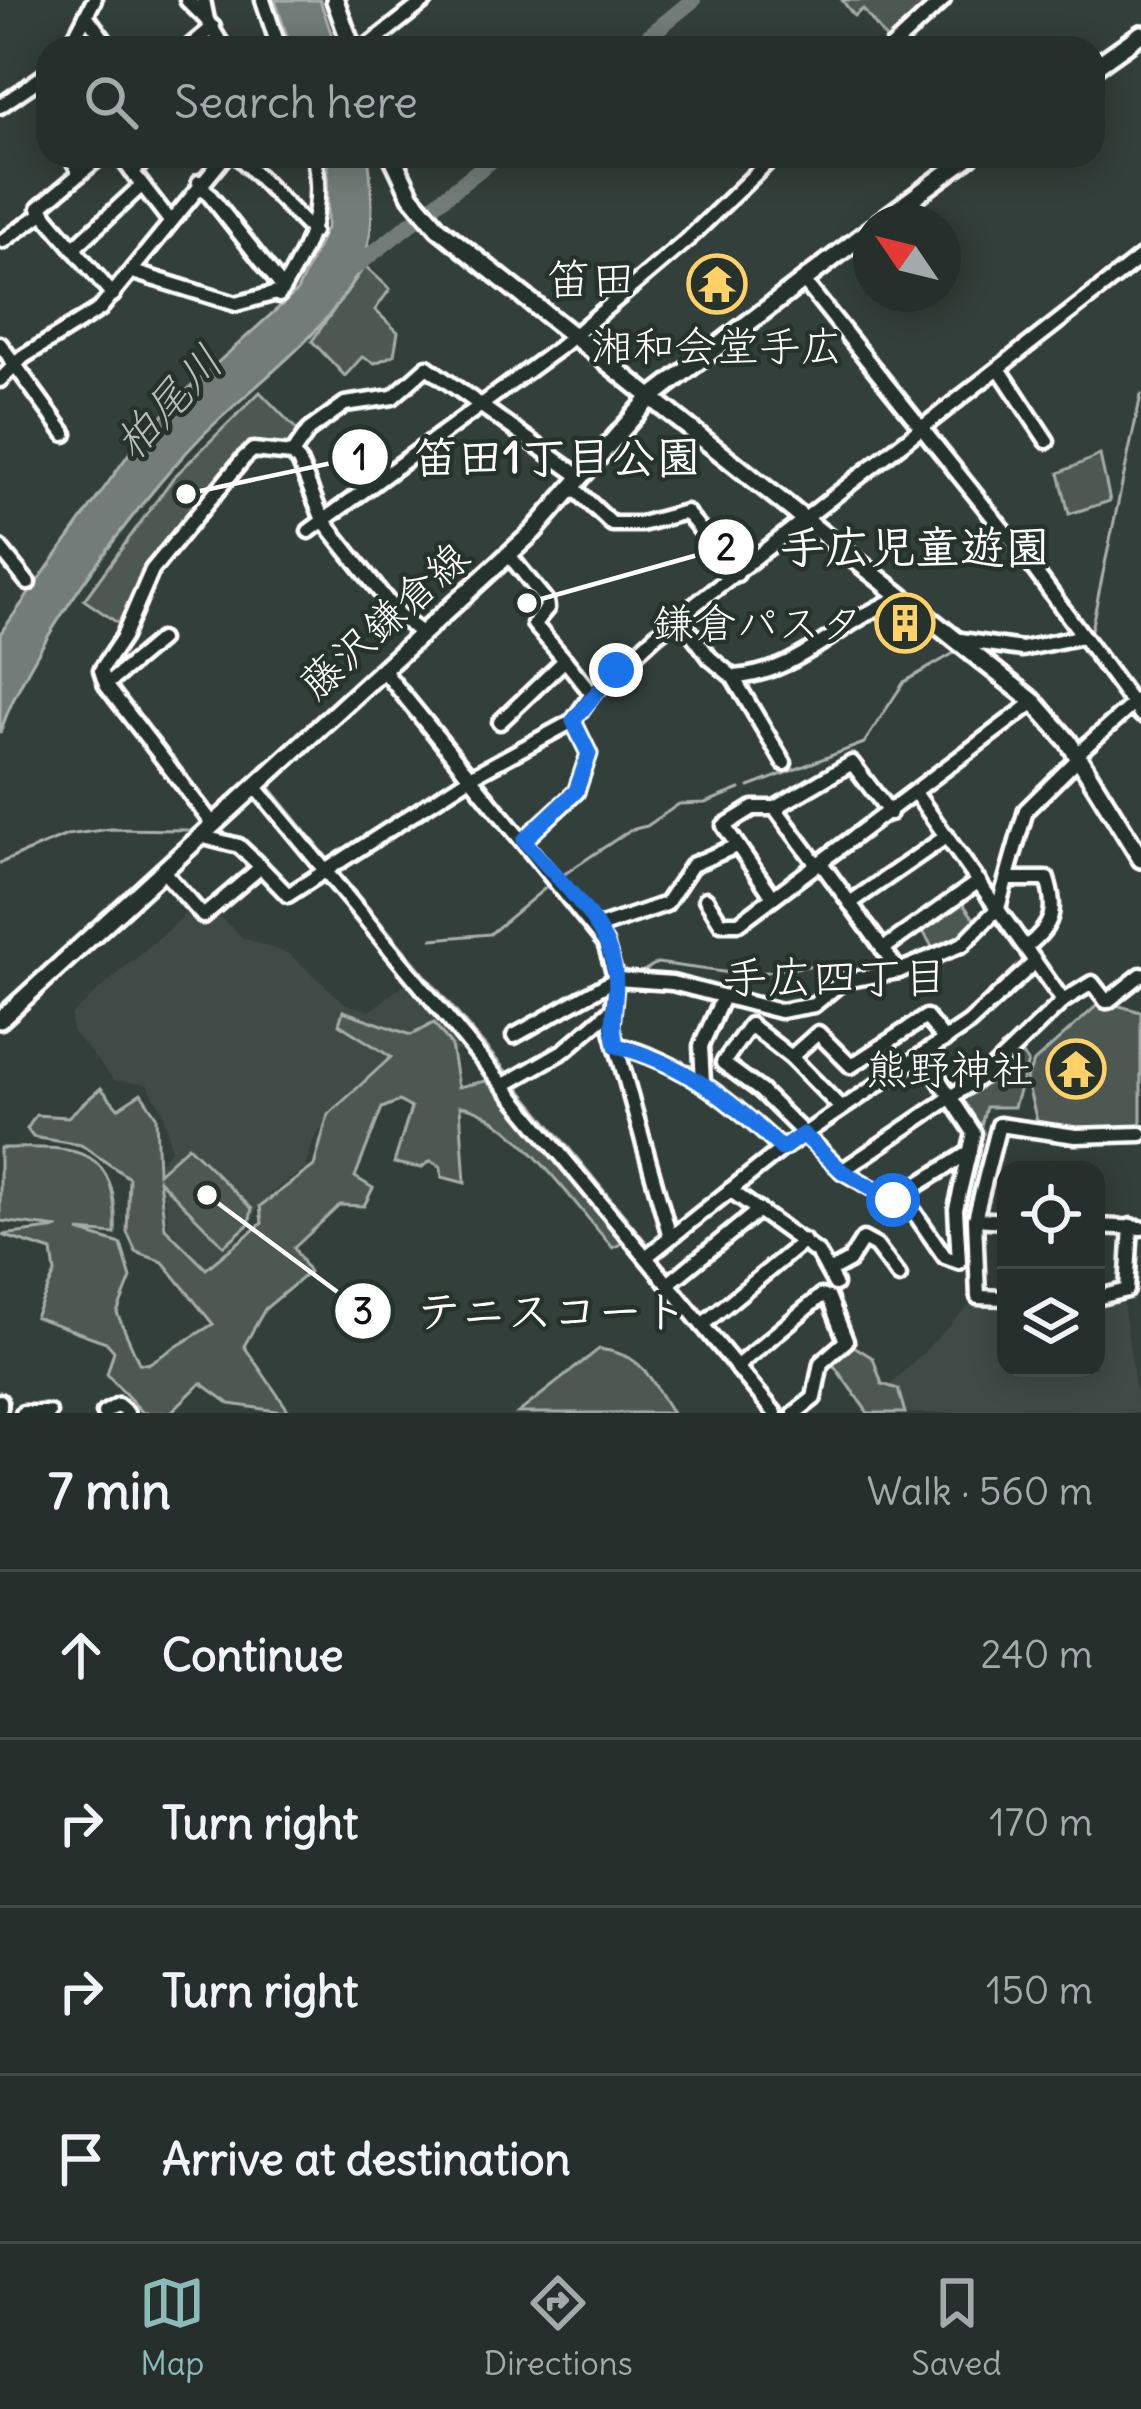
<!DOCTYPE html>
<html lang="en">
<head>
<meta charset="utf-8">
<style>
	:root { --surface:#262f2c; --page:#323b38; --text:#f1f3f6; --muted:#a4a9a9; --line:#424a48; --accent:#8bbbb9 }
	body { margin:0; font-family:Delius,"Klee One",sans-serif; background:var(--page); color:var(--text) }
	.controls { position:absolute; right:36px; bottom:36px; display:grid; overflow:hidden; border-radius:24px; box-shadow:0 6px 30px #0003 }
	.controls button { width:108px; height:108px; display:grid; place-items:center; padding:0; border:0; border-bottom:3px solid var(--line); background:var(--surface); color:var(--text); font:60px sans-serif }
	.compass { position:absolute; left:853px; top:204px; width:108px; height:108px; border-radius:50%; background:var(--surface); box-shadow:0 6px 30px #0003; rotate:305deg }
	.stop { position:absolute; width:36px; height:36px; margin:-27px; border:9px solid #1a73e8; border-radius:50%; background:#fff }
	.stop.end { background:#1a73e8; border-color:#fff; box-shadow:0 3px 12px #0008 }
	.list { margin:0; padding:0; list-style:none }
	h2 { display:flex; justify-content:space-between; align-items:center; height:156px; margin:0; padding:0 48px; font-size:51px }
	h2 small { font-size:39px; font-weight:400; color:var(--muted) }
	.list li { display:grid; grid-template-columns:78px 1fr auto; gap:36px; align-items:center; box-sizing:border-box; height:168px; padding:0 48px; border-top:3px solid var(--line) }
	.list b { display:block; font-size:45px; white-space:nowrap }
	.list em { font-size:39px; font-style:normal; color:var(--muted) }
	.icon { flex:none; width:66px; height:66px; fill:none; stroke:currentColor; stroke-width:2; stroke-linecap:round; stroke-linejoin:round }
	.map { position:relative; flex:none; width:1141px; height:1413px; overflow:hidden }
	.search { position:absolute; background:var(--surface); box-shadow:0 6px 30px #0003; left:36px; right:36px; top:36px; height:132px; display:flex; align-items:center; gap:30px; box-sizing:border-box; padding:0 42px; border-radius:36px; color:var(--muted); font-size:45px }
	.sheet { height:828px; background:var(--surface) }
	nav { display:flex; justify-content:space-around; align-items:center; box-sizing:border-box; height:168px; border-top:3px solid var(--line); background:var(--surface); font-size:33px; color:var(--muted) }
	nav a { display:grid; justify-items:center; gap:6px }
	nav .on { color:var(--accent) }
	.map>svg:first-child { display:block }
	.built { fill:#404c47 }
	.green { fill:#4d5853; stroke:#a6aca9; stroke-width:3 }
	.water { fill:#737b78; stroke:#abb0ae; stroke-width:3 }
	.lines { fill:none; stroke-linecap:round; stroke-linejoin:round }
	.stream { stroke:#abb0ae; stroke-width:3 }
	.river { stroke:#737b78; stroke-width:16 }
	.minor-casing { stroke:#fff; stroke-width:21 }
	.major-casing { stroke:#fff; stroke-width:24 }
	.minor { stroke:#26332d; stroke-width:12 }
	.major { stroke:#26332d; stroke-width:15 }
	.route { stroke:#1a73e8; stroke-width:15 }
	.labels { text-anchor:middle; stroke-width:9; stroke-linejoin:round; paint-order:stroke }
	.poi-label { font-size:42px; fill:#fff; stroke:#26332d; text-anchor:end }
	.street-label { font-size:42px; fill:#fff; stroke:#26332d }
	.neighbourhood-label { font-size:45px; fill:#fff; stroke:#26332d }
	.water-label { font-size:45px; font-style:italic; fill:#b9bdbc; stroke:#26332d }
	.leader { fill:none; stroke:#fff; stroke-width:4.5 }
	.callout-dot { fill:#fff; stroke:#26332d; stroke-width:4.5 }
	.mark-label { font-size:36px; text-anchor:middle; font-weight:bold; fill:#111 }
	.callout-label { font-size:45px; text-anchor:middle; font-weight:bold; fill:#fff; stroke:#26332d; stroke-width:9; stroke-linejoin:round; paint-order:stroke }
</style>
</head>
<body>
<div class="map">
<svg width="1141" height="1413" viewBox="0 0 1141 1413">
	<rect width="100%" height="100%" fill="#333f3a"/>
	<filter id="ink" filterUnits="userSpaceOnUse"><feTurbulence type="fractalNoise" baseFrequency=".00833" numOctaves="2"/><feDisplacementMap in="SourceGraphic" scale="24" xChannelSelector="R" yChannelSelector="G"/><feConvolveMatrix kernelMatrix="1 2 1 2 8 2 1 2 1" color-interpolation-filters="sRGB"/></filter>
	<g filter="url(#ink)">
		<g class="built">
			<path d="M188,912L200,923L213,912L244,938L289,954L346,1004L369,1011L408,982L462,1046L440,1068L335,1112L314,1138L306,1168L272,1192L256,1210L251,1226L206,1270L168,1227L165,1198L151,1173L171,1149L163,1111L147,1084L114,1080L72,1031L71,1015Z"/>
			<path d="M1122,1295L1139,1413H882L876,1400L975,1300L1006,1302V1368H1096V1302Z"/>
		</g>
		<g class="green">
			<path d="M842,0H936L889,43L863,9L854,16Z"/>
			<path d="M365,266L390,289L375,310L398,332L394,355L375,363L362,357L345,376L312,341Z"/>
			<path d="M260,392L303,436C290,452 279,449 261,446L141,581L122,626L84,600L173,478Z"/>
			<path d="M1100,455L1110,501L1069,514L1059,473Z"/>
			<path d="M960,900L978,924L934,950L921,928Z"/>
			<path d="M1102,1001L1141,1012V1131L1038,1125L1026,1079L1034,1062Z"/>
			<path d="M343,1011L411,1035L434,1023L451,1045L458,1087L486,1081L532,1127L622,1243L613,1248C577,1208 511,1111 460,1106L465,1183L442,1177L440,1166L430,1161L421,1168L394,1163L411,1108L399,1101L382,1108L355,1177L373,1188L364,1206L340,1205L294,1248L309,1272L265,1309L244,1346L290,1413L230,1404L201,1383L170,1413H143L107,1374L114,1351L106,1342L35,1317L55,1273L52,1251L2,1235L59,1228L0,1221V1148C75,1147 119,1143 115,1234L78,1231L121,1244L131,1278L117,1313L139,1363L148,1364L213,1324L163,1262L136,1252L127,1232L129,1178L81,1145L33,1137L27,1129L36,1115L68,1117L101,1088L118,1108L141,1093L156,1116L158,1173L188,1146L252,1209L249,1224L224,1246L159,1180L165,1228L206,1269L262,1223L260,1206L314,1166L328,1115L391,1057L339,1024Z"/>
			<path d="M1021,1054L1028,1062L1014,1107H986L979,1133L959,1101Z"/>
			<path d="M852,1345L873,1358L882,1384L898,1389L905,1413H868L832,1363Z"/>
			<path d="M599,1349C645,1355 649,1378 672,1413H518Z"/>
		</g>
		<g class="water">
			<path d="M275,0H320L336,48H291Z"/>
			<path d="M328,156H368C373,191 376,241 358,273C320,342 253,384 200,438C136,504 28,648 0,733V634L133,448L185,392L297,291L327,226Z"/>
		</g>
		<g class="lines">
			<g class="stream">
				<path d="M1089,639L1141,395"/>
				<path d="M749,787L864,743L904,682L954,653"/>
				<path d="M271,789L330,861"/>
				<path d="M0,863L67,835L110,829L187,830"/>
				<path d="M336,869L511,1077"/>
				<path d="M557,879L630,830L647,826L679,804L705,803L740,789"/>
				<path d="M432,939L490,934L549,885"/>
				<path d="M633,977L657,963L745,975L816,965L843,975"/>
				<path d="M517,1085L646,1242"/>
			</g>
			<g class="river">
				<path d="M634,48L693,0"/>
				<path d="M345,265L355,267L497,156"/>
			</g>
			<g class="minor-casing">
				<g id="minor">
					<path d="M187,0L207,20"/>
					<path d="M203,0L207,20L224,48"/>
					<path d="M263,0L279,48"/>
					<path d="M86,15L110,48"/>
					<path d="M69,48L94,0"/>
					<path d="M188,48L213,27"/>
					<path d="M365,48L426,0"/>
					<path d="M891,48L943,0"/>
					<path d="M0,106L48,73"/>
					<path d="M71,156L80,174"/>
					<path d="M101,156L39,208L113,295"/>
					<path d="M120,156L170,221"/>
					<path d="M238,156L313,232"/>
					<path d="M132,172L150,156"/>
					<path d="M199,182L283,288"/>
					<path d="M3,241L44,212"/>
					<path d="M73,249L142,185"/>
					<path d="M133,272L236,304L280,292"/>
					<path d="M803,280L1025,557L1141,715"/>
					<path d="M279,295C308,248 325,213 314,156"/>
					<path d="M0,344L65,434"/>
					<path d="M1000,370L1047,441"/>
					<path d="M0,380L23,357L100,309L225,156"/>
					<path d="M292,454L309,430L345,404L393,397L427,367L581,477"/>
					<path d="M573,487L612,524H641L686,512L737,574"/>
					<path d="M309,531L559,348L687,240L774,156"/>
					<path d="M0,548L28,583"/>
					<path d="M509,555L546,601L547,608L534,624L565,660"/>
					<path d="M680,618L710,658L733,677L784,763"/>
					<path d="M954,639L1022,649L1083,636"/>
					<path d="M383,670L605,943L616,979L611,1027L670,1237"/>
					<path d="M733,677C800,674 842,619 902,597"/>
					<path d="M106,685L160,640"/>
					<path d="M500,722L565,660L592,694"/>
					<path d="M1076,755L1141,697"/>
					<path d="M255,786L775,1413"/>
					<path d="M916,794L1063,1001"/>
					<path d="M775,808L817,865"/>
					<path d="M213,824L106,685L101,670L123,637L152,570L244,458L253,450L292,454L299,461L323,520L399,616L422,634"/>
					<path d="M200,836L239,846L261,867"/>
					<path d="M524,840L576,792L589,754L573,721"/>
					<path d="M821,863L899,971"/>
					<path d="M162,870L203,916L261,867L288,895L472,776L573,721L592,694L656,635L1141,257"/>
					<path d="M1010,879H1047C1057,910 1053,926 1027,946"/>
					<path d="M773,897L724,826L753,808H775L852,763L890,813"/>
					<path d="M706,899L721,923H739L1034,702"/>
					<path d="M850,903L947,836"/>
					<path d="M596,928L666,904L692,865L736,846"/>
					<path d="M883,949L979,881"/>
					<path d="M1108,1001L1141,975"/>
					<path d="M514,1036L616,979L672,983L780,1011L814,1005L843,981L899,971L963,944L998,908L1026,810L1079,758"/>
					<path d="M616,1045C684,1063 731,1101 782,1149"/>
					<path d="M791,1057L818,1033L851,1066L926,1017L945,1040"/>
					<path d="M703,1082L701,1046L723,997"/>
					<path d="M504,1085L565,1050L609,1012"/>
					<path d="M841,1108L791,1057L750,1025L723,1063L761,1091L842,1171L914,1212L945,1257L959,1262L956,1209L974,1133L923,1055"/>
					<path d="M842,1171L992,1069L1063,1001L1092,983L1106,1001"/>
					<path d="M730,1190L818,1253L835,1284"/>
					<path d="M893,1200L970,1152"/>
					<path d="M975,1219L1006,1221"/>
					<path d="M1096,1226L1141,1228"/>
					<path d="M646,1257L782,1149L969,1023L1035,962"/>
					<path d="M829,1272L849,1261L863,1239L876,1246L899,1276"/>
					<path d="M668,1284L759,1210"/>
					<path d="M1006,1298L978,1297L975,1219L999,1125L1076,1136L1141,1134"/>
					<path d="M1096,1298L1127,1290L1131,1226"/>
					<path d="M702,1325L804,1241"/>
					<path d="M736,1367L821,1296L829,1298L846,1341L821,1363L814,1398L795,1413"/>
					<path d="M0,1401V1408"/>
					<path d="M23,1413H49"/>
					<path d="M104,1413L118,1405L127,1413"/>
				</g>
			</g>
			<g class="major-casing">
				<g id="major">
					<path d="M335,0L352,48"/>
					<path d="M1093,68L1141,34"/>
					<path d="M392,156L411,196L438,228L1034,702L1068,741L1141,859"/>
					<path d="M880,222L970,156"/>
					<path d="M0,1020L533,532L649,399L871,229"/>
				</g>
			</g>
			<use href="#minor" class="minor"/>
			<use href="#major" class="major"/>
		</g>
	</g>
	<g class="lines" filter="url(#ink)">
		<path class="route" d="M616,670L573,721L589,754L576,791L524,840C554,876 608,922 615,971C619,996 609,1014 616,1046C684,1063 732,1101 782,1149L803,1134L842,1171L893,1200"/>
	</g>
	<defs>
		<g id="temple-ring" transform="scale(3)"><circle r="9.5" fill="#26332d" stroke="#ffd166" stroke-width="1.5"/><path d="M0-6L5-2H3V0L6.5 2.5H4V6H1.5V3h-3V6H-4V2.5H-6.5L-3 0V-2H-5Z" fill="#ffd166"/></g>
		<g id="building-ring" transform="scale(3)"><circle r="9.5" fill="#26332d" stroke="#ffd166" stroke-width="1.5"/><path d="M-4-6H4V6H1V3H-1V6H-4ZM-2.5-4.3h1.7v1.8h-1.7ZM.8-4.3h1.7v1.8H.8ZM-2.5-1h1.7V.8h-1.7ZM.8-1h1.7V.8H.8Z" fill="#ffd166"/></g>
	</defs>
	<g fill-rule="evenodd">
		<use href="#temple-ring" x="717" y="284"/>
		<use href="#building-ring" x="905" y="623"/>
		<use href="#temple-ring" x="1076" y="1069"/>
	</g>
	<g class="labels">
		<g class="poi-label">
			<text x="717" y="361" text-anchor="middle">湘和会堂手広</text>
			<text x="863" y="638">鎌倉パスタ</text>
			<text x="1034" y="1084">熊野神社</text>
		</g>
		<g class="street-label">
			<text transform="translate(384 620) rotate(-42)" y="15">藤沢鎌倉線</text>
		</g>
		<g class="neighbourhood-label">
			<text x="591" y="295">笛田</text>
			<text x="835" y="993">手広四丁目</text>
		</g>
		<g class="water-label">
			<text transform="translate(168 402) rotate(-47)" y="16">柏尾川</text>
		</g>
	</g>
	<path class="leader" d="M186 494L360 457M527 603L726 547M207 1195L363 1311"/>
	<g class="callout-dot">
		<circle cx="186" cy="494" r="12"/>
		<circle cx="527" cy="603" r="12"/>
		<circle cx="207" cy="1195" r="12"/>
		<circle cx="360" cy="457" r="30"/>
		<circle cx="726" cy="547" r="30"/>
		<circle cx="363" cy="1311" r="30"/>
	</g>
	<g class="mark-label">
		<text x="360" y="470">1</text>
		<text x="726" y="560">2</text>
		<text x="363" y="1324">3</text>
	</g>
	<g class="callout-label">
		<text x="557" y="473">笛田1丁目公園</text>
		<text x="915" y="563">手広児童遊園</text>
		<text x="552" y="1327">テニスコート</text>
	</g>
</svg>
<div class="controls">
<button><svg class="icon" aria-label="locate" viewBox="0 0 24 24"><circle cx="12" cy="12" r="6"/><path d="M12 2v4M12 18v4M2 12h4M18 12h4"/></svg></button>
<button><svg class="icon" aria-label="layers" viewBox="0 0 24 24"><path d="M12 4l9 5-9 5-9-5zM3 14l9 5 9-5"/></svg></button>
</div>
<svg class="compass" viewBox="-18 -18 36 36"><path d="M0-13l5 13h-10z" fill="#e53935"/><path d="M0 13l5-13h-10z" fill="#a4a9a9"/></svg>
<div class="stop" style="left:893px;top:1200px"></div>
<div class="stop end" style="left:616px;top:670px"></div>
<div class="search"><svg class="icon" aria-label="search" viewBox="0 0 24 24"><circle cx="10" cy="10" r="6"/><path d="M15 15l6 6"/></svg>Search here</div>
</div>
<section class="sheet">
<h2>7 min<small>Walk · 560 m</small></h2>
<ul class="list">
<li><svg class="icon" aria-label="ahead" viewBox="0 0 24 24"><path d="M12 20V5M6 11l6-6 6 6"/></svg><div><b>Continue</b></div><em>240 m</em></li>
<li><svg class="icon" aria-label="right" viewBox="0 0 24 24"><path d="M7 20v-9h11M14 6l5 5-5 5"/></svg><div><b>Turn right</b></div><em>170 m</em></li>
<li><svg class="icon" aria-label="right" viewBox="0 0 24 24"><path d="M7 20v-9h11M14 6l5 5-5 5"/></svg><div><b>Turn right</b></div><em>150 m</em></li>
<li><svg class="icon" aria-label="arrive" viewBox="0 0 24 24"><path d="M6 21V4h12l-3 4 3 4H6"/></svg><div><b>Arrive at destination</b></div></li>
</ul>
</section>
<nav>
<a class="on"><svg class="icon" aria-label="map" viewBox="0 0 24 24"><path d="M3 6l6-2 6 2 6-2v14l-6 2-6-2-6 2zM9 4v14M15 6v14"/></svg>Map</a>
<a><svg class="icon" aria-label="directions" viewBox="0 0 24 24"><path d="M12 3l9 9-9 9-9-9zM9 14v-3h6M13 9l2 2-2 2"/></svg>Directions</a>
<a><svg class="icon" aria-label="saved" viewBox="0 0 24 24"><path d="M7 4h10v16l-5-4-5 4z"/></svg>Saved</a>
</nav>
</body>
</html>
